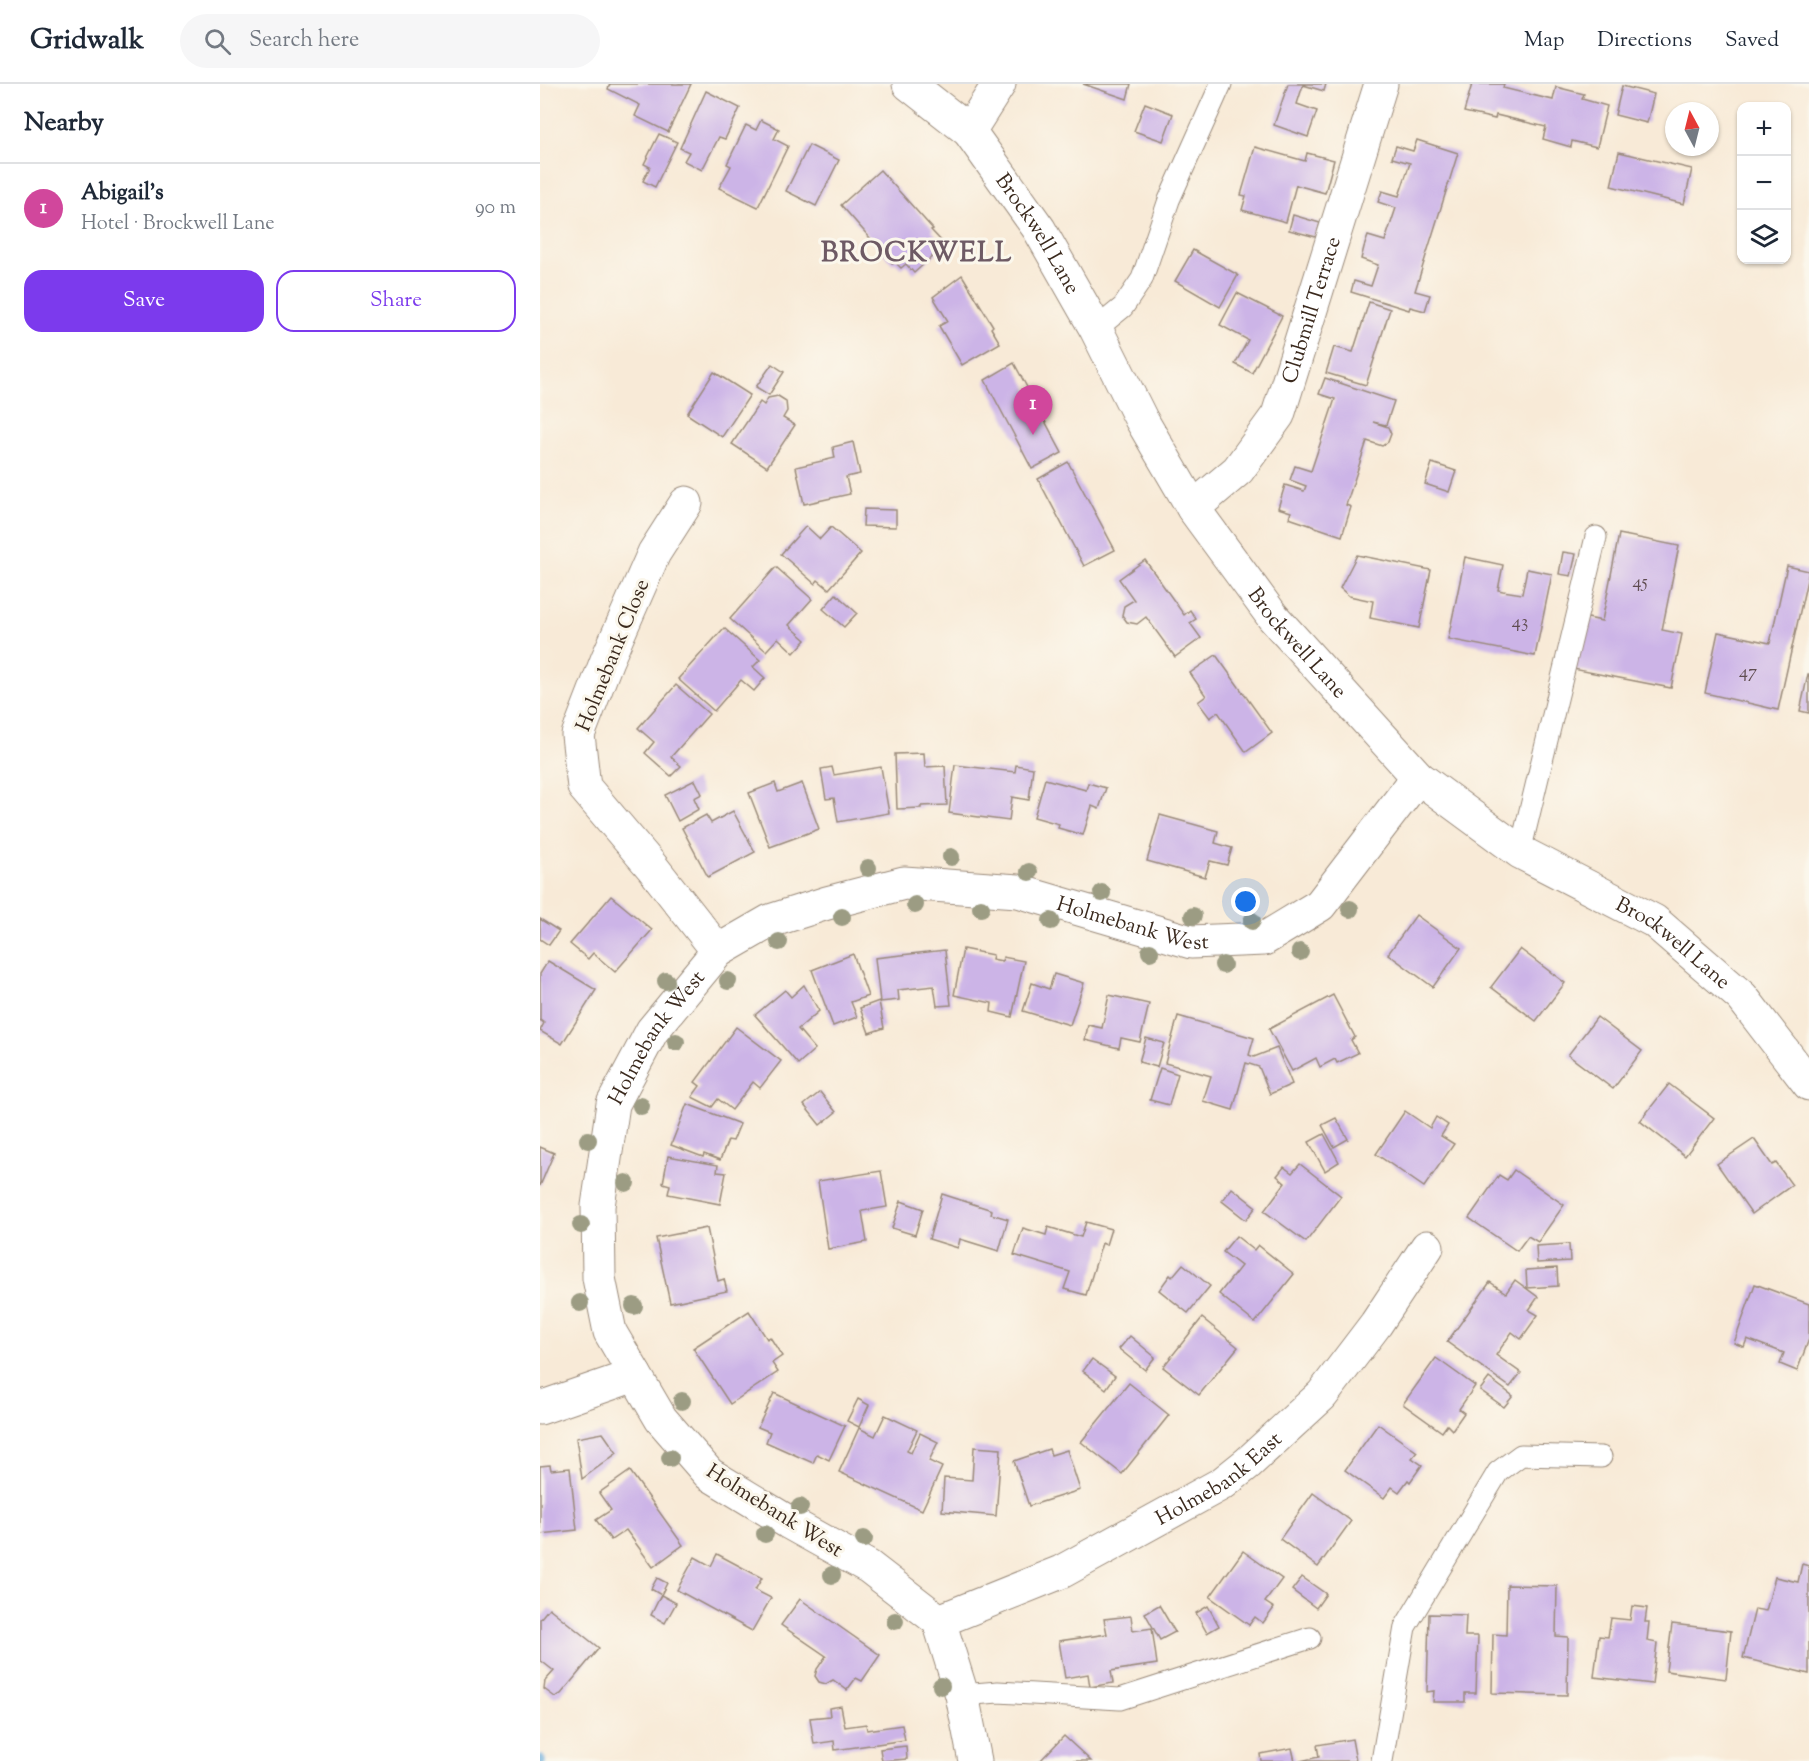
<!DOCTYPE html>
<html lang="en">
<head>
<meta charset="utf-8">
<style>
	:root { --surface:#fff; --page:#f6f6f7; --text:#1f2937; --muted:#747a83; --line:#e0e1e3; --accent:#7c3aed }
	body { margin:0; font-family:"Sorts Mill Goudy",serif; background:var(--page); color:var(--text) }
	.controls { position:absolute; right:18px; top:18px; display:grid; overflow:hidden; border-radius:12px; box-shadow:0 2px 4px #0004 }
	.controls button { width:54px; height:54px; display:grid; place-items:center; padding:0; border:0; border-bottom:2px solid var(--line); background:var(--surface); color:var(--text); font:30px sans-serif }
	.compass { position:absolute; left:1125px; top:18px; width:54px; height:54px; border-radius:50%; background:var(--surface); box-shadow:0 2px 4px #0004; rotate:353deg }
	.you { position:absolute; left:706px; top:818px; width:21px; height:21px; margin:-15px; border:4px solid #fff; border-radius:50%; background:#1a73e8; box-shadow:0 0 0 9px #1a73e833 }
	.badge { display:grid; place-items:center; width:39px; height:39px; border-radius:50%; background:var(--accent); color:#fff; font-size:20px; font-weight:700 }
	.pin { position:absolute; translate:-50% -50px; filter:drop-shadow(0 2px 3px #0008) }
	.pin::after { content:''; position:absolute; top:32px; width:21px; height:18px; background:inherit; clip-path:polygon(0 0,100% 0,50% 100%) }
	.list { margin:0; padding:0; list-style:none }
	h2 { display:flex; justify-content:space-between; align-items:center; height:78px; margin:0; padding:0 24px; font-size:26px }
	h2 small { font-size:20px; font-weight:400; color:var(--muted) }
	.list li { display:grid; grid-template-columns:39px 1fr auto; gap:18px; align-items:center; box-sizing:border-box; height:90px; padding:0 24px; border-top:2px solid var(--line) }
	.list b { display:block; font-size:22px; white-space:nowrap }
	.list p { margin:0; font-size:20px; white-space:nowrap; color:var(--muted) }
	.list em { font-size:20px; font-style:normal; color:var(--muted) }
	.actions { display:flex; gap:12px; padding:18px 24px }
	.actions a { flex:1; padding:14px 0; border:2px solid var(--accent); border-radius:18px; text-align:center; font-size:21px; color:var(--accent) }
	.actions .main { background:var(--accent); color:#fff }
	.icon { flex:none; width:33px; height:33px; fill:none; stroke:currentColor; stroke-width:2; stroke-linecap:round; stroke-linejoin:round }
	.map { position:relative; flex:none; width:1269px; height:1677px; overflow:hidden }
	header { display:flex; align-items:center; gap:36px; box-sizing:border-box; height:84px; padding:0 30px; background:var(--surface); border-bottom:2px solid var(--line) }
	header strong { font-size:28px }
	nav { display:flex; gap:33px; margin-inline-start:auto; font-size:21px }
	.search { width:420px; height:54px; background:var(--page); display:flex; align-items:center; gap:15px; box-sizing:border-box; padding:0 21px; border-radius:33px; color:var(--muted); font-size:22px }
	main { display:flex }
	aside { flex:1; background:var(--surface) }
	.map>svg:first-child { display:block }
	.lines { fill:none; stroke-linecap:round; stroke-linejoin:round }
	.stream { stroke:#68abdc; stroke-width:10 }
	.building { fill:#ccb4e7 }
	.service-casing { stroke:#9a8a7a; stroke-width:23 }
	.minor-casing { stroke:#9a8a7a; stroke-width:35 }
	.tertiary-casing { stroke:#9a8a7a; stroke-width:35 }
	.service { stroke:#fff; stroke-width:21 }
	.minor { stroke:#fff; stroke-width:33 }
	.tertiary { stroke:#fff; stroke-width:33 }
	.tree { fill:#9c9c83 }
	.labels { text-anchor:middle; stroke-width:6; stroke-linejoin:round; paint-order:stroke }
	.number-label { font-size:18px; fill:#5f4c50 }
	.street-label { font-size:21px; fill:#3b2a1e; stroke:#fbf7ec }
	.district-label { font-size:27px; font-weight:bold; letter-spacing:1.5px; fill:#6e5a64; stroke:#fbf7ec }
</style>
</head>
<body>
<header>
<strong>Gridwalk</strong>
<div class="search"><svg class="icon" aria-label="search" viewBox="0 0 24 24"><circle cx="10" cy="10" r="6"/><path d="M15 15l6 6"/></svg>Search here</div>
<nav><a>Map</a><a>Directions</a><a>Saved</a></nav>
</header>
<main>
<aside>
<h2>Nearby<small></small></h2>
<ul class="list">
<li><span class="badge" style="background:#d1479c">1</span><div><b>Abigail's</b><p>Hotel · Brockwell Lane</p></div><em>90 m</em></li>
</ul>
<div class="actions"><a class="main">Save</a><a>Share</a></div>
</aside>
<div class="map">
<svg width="1269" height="1677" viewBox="0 0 1269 1677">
	<rect width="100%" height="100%" fill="#fbf7ec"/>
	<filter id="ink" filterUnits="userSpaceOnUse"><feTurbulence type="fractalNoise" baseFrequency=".0167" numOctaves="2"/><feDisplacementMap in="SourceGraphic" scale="12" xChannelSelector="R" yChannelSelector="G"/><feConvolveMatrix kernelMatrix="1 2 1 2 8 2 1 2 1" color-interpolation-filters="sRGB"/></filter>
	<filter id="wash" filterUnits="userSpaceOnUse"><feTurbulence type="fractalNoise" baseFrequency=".008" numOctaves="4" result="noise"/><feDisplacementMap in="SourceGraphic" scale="24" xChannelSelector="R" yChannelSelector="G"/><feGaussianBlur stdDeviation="1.35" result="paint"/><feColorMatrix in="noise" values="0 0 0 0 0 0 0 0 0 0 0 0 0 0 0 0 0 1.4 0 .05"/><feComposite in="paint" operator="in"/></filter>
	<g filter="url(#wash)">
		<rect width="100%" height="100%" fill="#f8ead7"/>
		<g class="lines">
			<path class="stream" d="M0,1676L1,1677"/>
		</g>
		<g id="blocks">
			<g class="building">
				<path d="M70,0H151L128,48L95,32L100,21L68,5Z"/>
				<path d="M543,0H591L587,15Z"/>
				<path d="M748,0H786L784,7L763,1L757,20L777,27L768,53L734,41Z"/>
				<path d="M932,0H964L963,4L1013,16L1016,3L1044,10L1042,15L1067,22L1057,63L1032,57L1031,63L1003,55L1006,43L956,31L955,35L924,28Z"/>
				<path d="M1082,2L1114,10L1107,39L1075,31Z"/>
				<path d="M166,7L200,24L185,55L179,53L162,86L144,77L149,68L140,64Z"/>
				<path d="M605,19L633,30L623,57L594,47Z"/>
				<path d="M221,36L239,45L234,55L248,62L218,123L179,104L191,82L187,80L206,41L216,46Z"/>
				<path d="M119,50L137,58L115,103L103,97L110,83L104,80Z"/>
				<path d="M877,56L918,69L875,207L890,211L885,227L870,223L869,226L811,208L814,197L831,202L838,181L821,175L824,163L828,152L845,157L856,124L838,118L842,107L859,112L870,79L852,74L856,62L873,67Z"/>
				<path d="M269,61L299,76L276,122L246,107Z"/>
				<path d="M715,63L765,77L767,69L794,76L785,109L756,101L746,138L702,126L706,112L701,111Z"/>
				<path d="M1079,68L1152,85L1144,120L1071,102Z"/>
				<path d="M340,86L393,145L391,146L405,161L374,189L366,180L361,184L355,178L353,180L301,121Z"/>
				<path d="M753,131L780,139L776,153L749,146Z"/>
				<path d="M653,166L698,191L680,223L635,197Z"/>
				<path d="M422,191L453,242L451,244L460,259L422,281L399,242L408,237L393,213Z"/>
				<path d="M697,209L742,232L712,289L695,280L708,256L680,241Z"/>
				<path d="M829,218L850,225L826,301L786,289L794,263L813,268Z"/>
				<path d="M474,279L522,369L492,385L445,296Z"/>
				<path d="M232,280L244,288L229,311L216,303Z"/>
				<path d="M174,288L210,311L182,353L147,330Z"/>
				<path d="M785,294L854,317L846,341L833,338L848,343L851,350L848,358L842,362L827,357L806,421L811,423L802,452L749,434L751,428L738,424L745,401L764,407L766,402L750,396L755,382L771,387L795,315L779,310Z"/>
				<path d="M238,312L246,317L247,327L243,334L255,341L227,383L192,360L220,318L224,321L228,314Z"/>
				<path d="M313,358L320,390L306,393L310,410L264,420L256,383L295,374L293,363Z"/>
				<path d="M528,378L575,466L544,482L498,395Z"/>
				<path d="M892,379L916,387L909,408L885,400Z"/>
				<path d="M324,425L356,426V443L323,442Z"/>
				<path d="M266,442L280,455L291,443L321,469L289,505L278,496L275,500L241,470Z"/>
				<path d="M1079,450L1139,462L1122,546L1142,550L1131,604L1033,585L1043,533L1062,537Z"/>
				<path d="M1023,468L1036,470L1031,492L1019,490Z"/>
				<path d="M817,471L891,486L879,544L830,534L833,517L809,512L800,504Z"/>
				<path d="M925,473L963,481L958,506L963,507L982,510L987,485L1012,490L995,572L908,555Z"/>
				<path d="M605,476L644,531L650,526L656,535L650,539L661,554L635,573L606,533L597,540L587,538L582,531L584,522L594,516L579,495Z"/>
				<path d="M1247,482L1269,487L1238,626L1165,609L1178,548L1230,559Z"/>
				<path d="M236,483L272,515L249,541L266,556L254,569L238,554L226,567L190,535Z"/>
				<path d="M296,510L317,529L304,543L283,525Z"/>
				<path d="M184,544L220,576L213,583L225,594L214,607L201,596L174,627L138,595Z"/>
				<path d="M676,571L732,649L706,668L678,628L670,634L658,618L666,612L650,589Z"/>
				<path d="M1268,590H1269V629L1260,627Z"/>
				<path d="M136,601L169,630L131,673L141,682L131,692L105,669L114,658L98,644Z"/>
				<path d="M384,669L385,683L405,682L407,721L381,722V724L357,725L355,670Z"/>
				<path d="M415,681L475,688L476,681L493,684L489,716L472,713L469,737L409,729Z"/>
				<path d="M292,683L294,691L341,683L349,729L298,738L294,714L286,715L281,685Z"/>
				<path d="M505,695L546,706L548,699L566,704L559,725L552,722L543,751L518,744L519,740L494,733Z"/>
				<path d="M155,696L162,710L154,714L159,725L138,737L125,711Z"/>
				<path d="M235,699L238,708L262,699L279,745L230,763L209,709Z"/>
				<path d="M193,727L215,768L168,793L142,744L166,731L171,739Z"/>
				<path d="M620,731L678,747L675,759L692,764L687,781L670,777L665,793L607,777Z"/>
				<path d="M71,812L112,846L75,888L53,869L48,875L30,860Z"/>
				<path d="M876,831L921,864L893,903L848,870Z"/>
				<path d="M0,835L19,847L9,861L0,855Z"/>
				<path d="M423,865L453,871L452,875L462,877L463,873L484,877L472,933L451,928L452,919L414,911Z"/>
				<path d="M980,865L1025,899L996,937L951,903Z"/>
				<path d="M405,866L411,921L397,922L394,902L358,906L359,916L340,918L335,874Z"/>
				<path d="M313,870L328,912L311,918L317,933L293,942L272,886Z"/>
				<path d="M8,877L56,906L22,960L0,947L4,939L0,936V890Z"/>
				<path d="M514,890L544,899L530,941L483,927L492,899L509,905Z"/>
				<path d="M264,901L279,927L258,945L275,965L258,980L215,931L245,906L251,913Z"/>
				<path d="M569,911L609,920L600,958L581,954L579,964L545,956L548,941L562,944Z"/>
				<path d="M793,911L815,953L811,956L818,969L797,979L795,975L780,983L776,974L752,987L729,945Z"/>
				<path d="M339,917L344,944L329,949L320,924Z"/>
				<path d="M638,932L714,954L709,971L714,973L737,964L752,1000L730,1010L719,983L706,979L693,1026L663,1017L671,992L625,979Z"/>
				<path d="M1057,933L1102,967L1073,1005L1028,971Z"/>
				<path d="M196,943L241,977L220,1004L213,998L192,1026L178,1015L172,1023L152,1013L160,1002L155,998Z"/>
				<path d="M606,954L624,959L617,983L599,978Z"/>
				<path d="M620,984L638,990L629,1021L610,1016Z"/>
				<path d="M1129,1000L1174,1034L1145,1072L1100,1037Z"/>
				<path d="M280,1008L296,1028L280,1041L264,1021Z"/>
				<path d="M147,1020L200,1040L193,1057L188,1056L180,1076L164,1070L163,1073L131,1061Z"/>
				<path d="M865,1027L890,1044L896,1033L908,1041L901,1052L914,1060L884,1103L836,1070Z"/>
				<path d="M796,1034L808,1055L794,1063L782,1041Z"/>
				<path d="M784,1050L799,1078L785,1087L769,1058Z"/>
				<path d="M1214,1055L1232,1081L1236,1079L1252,1101L1212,1130L1177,1080Z"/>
				<path d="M0,1063L14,1069L0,1102Z"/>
				<path d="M128,1072L178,1081L177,1088L186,1089L180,1120L128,1110L130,1101L123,1099Z"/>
				<path d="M760,1080L801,1112L766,1158L724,1127L745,1099L737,1092L744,1083L752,1089Z"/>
				<path d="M974,1086L1024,1121L998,1158L988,1152L977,1167L929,1134L959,1091L967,1096Z"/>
				<path d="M341,1087L347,1123L322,1127L327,1158L288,1165L278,1097Z"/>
				<path d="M692,1104L716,1123L706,1136L682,1117Z"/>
				<path d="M402,1110L452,1126L451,1130L468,1135L459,1167L420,1155L418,1164L389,1155Z"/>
				<path d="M361,1117L383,1125L375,1151L352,1144Z"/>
				<path d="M546,1138L571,1145L566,1161L562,1159L546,1211L524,1205L530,1188L474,1171L483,1144L506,1151L508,1143L541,1153Z"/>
				<path d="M167,1144L178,1197L184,1195L187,1207L130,1219L116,1154Z"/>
				<path d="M696,1152L714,1166L718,1161L754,1190L715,1239L679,1210L701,1182L683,1168Z"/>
				<path d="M1029,1160L1030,1177L997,1179L996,1162Z"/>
				<path d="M643,1180L670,1202L648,1229L619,1206L630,1191L632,1193Z"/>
				<path d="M1017,1184L1018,1202L987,1204L986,1186Z"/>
				<path d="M975,1196L998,1213L989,1226L998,1231L981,1255L972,1248L956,1271L981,1289L970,1303L907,1258L950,1198L966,1209Z"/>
				<path d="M1215,1200L1269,1220V1255L1257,1287L1240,1280L1244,1269L1207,1255L1204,1263L1194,1259Z"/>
				<path d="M209,1227L227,1255L230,1253L242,1272L232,1279L238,1288L190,1320L153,1264Z"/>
				<path d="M662,1234L698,1263L659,1311L623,1283Z"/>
				<path d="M590,1252L615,1273L605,1286L579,1265Z"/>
				<path d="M896,1274L935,1302L919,1325L924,1329L912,1346L907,1341L902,1348L863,1320Z"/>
				<path d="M552,1275L575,1292L566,1305L543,1287Z"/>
				<path d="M949,1294L973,1312L964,1323L940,1306Z"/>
				<path d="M589,1299L629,1331L582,1390L541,1358Z"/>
				<path d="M234,1309L305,1342L289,1376L277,1370L273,1379L226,1358L230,1348L218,1343Z"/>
				<path d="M318,1315L329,1321L319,1343L307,1337Z"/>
				<path d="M345,1331L377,1346L367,1367L371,1369L380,1349L398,1358L389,1377L402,1383L382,1426L299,1388L319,1344L335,1352Z"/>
				<path d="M838,1340L877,1368L872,1374L882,1381L870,1398L868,1396L859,1408L852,1403L844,1414L805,1386Z"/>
				<path d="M63,1349L77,1369L42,1395L36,1354Z"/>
				<path d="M434,1363L461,1365L456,1432L402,1427L404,1394L432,1396Z"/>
				<path d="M509,1365L511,1371L527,1366L540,1406L489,1422L474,1377Z"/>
				<path d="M10,1381L11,1386L30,1384L37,1446L0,1450V1382Z"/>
				<path d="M90,1387L143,1461L113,1483L86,1446L71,1456L56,1436L71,1426L59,1409Z"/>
				<path d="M773,1409L811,1437L778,1483L740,1455Z"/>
				<path d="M703,1467L742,1495L725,1518L734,1524L723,1539L715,1533L709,1541L670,1513Z"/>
				<path d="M177,1470L222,1494L215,1506L231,1514L212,1547L137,1506L155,1473L171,1482Z"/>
				<path d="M1262,1480L1269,1482V1590L1203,1574L1215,1525L1226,1527L1235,1493L1258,1498Z"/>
				<path d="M762,1493L786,1510L776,1524L752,1506Z"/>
				<path d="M117,1494L127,1499L121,1511L111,1505Z"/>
				<path d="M967,1501L1017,1502L1016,1552L1028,1553L1027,1611L952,1609L953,1550L966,1551Z"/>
				<path d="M121,1511L136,1519L125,1539L111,1531Z"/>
				<path d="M260,1515L340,1571L322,1597L316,1594L307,1606L293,1596L286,1600L279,1598L275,1592L277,1585L286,1572L241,1541Z"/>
				<path d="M619,1521L635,1548L620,1556L605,1529Z"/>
				<path d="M668,1522L679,1542L667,1549L656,1529Z"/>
				<path d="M1092,1522L1107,1524L1105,1538H1109L1107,1557L1117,1559L1112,1600L1054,1593L1059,1552L1068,1553L1071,1534L1090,1536Z"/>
				<path d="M9,1524L59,1564L21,1610L15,1613L4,1605L5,1597L14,1587L0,1576V1535Z"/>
				<path d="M889,1530L926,1531L925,1552H938L936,1609H925V1618H893L894,1607L887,1608Z"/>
				<path d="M591,1532L593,1547L612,1544L617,1580L571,1587L573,1599L550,1603L548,1590L525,1594L519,1557L567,1550L564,1535Z"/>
				<path d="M1132,1540L1191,1547L1186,1595L1126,1587Z"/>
				<path d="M301,1622L305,1643L326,1640L327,1646L362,1641L365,1656L295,1666L294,1657L274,1660L270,1634L290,1632L289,1624Z"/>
				<path d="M524,1652L551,1677H500Z"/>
				<path d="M812,1655L816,1677H760L779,1673L777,1661Z"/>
				<path d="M366,1662L367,1675L342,1677L340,1665Z"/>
				<path d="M752,1664L755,1677H721L720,1670Z"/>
			</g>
		</g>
	</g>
	<g filter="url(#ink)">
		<use href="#blocks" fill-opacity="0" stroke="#9a8a7a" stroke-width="1.5"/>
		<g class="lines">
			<g class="service-casing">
				<g id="service">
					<path d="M556,245L583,223L602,195L629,116L681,0"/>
					<path d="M980,768L1056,453"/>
					<path d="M422,1611L458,1608L580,1615L770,1554"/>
					<path d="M842,1677L865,1543L958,1388L981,1371L1061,1373"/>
				</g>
			</g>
			<g class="minor-casing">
				<g id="minor">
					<path d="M429,47L459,0"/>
					<path d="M146,419L114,469L67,576L38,651L44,703L112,783L178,867"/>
					<path id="s1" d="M653,424L698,386L738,331L841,0"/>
					<path d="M0,1324L95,1291"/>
					<path id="s2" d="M399,1537L521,1488L683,1399L708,1379L782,1311L836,1240L887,1163"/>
					<path id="s3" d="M435,1677L422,1611L399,1537L329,1483L248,1438L169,1390L121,1335L70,1248L59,1194L58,1122L73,1020L112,947L178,867L230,837L287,819L364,799L478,807L651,858L724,855L780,821L878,693"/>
				</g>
			</g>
			<g class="tertiary-casing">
				<g id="tertiary">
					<path id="s4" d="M369,0L429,47L499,145L556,245L601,335L653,424L733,533L878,693L980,768L1114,837L1202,913L1269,1000"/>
				</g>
			</g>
			<use href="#service" class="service"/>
			<use href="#minor" class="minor"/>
			<use href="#tertiary" class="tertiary"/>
		</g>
		<g class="tree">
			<circle cx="411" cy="773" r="9"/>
			<circle cx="328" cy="784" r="9"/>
			<circle cx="489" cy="788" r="9"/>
			<circle cx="562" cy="809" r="9"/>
			<circle cx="375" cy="821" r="9"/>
			<circle cx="441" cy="824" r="9"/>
			<circle cx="810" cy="825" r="9"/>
			<circle cx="653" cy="832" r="9"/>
			<circle cx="302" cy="833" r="9"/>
			<circle cx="511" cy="837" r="9"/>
			<circle cx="712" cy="837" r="9"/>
			<circle cx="239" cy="858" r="9"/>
			<circle cx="610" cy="868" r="9"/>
			<circle cx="760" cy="868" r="9"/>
			<circle cx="683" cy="881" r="9"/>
			<circle cx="126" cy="897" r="9"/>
			<circle cx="188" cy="897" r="9"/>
			<circle cx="136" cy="958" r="9"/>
			<circle cx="101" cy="1022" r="9"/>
			<circle cx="48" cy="1056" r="9"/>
			<circle cx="86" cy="1099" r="9"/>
			<circle cx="41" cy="1141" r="9"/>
			<circle cx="40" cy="1219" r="9"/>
			<circle cx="94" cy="1222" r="9"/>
			<circle cx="142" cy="1317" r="9"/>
			<circle cx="130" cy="1374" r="9"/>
			<circle cx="260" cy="1423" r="9"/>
			<circle cx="225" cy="1450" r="9"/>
			<circle cx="324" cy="1455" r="9"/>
			<circle cx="292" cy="1491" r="9"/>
			<circle cx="355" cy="1537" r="9"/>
			<circle cx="401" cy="1602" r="9"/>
		</g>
	</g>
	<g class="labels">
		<g class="number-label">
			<text x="1100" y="503">45</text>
			<text x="980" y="543">43</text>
			<text x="1208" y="593">47</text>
		</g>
		<g class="street-label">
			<text dy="7" stroke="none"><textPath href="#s4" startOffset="200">Brockwell Lane</textPath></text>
			<text dy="7" stroke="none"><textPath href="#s1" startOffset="237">Clubmill Terrace</textPath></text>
			<text dy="7" stroke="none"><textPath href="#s4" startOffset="686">Brockwell Lane</textPath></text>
			<text transform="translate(72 571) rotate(-68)" y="7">Holmebank Close</text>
			<text dy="7" stroke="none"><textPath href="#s3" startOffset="1442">Holmebank West</textPath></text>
			<text dy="7" stroke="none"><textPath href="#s4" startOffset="1172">Brockwell Lane</textPath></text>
			<text dy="7" stroke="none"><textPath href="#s3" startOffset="902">Holmebank West</textPath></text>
			<text dy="7" stroke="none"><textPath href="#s2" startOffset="315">Holmebank East</textPath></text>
			<text transform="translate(235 1426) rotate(32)" y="7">Holmebank West</text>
		</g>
		<g class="district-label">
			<text x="377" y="177">BROCKWELL</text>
		</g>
	</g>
</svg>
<div class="controls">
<button>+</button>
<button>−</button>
<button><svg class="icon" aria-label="layers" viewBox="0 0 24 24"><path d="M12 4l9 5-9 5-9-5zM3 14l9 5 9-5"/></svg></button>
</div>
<svg class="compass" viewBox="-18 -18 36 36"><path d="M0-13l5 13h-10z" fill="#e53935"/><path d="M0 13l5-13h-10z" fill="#747a83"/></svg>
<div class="you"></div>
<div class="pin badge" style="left:493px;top:351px;background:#d1479c">1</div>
</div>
</main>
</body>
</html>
